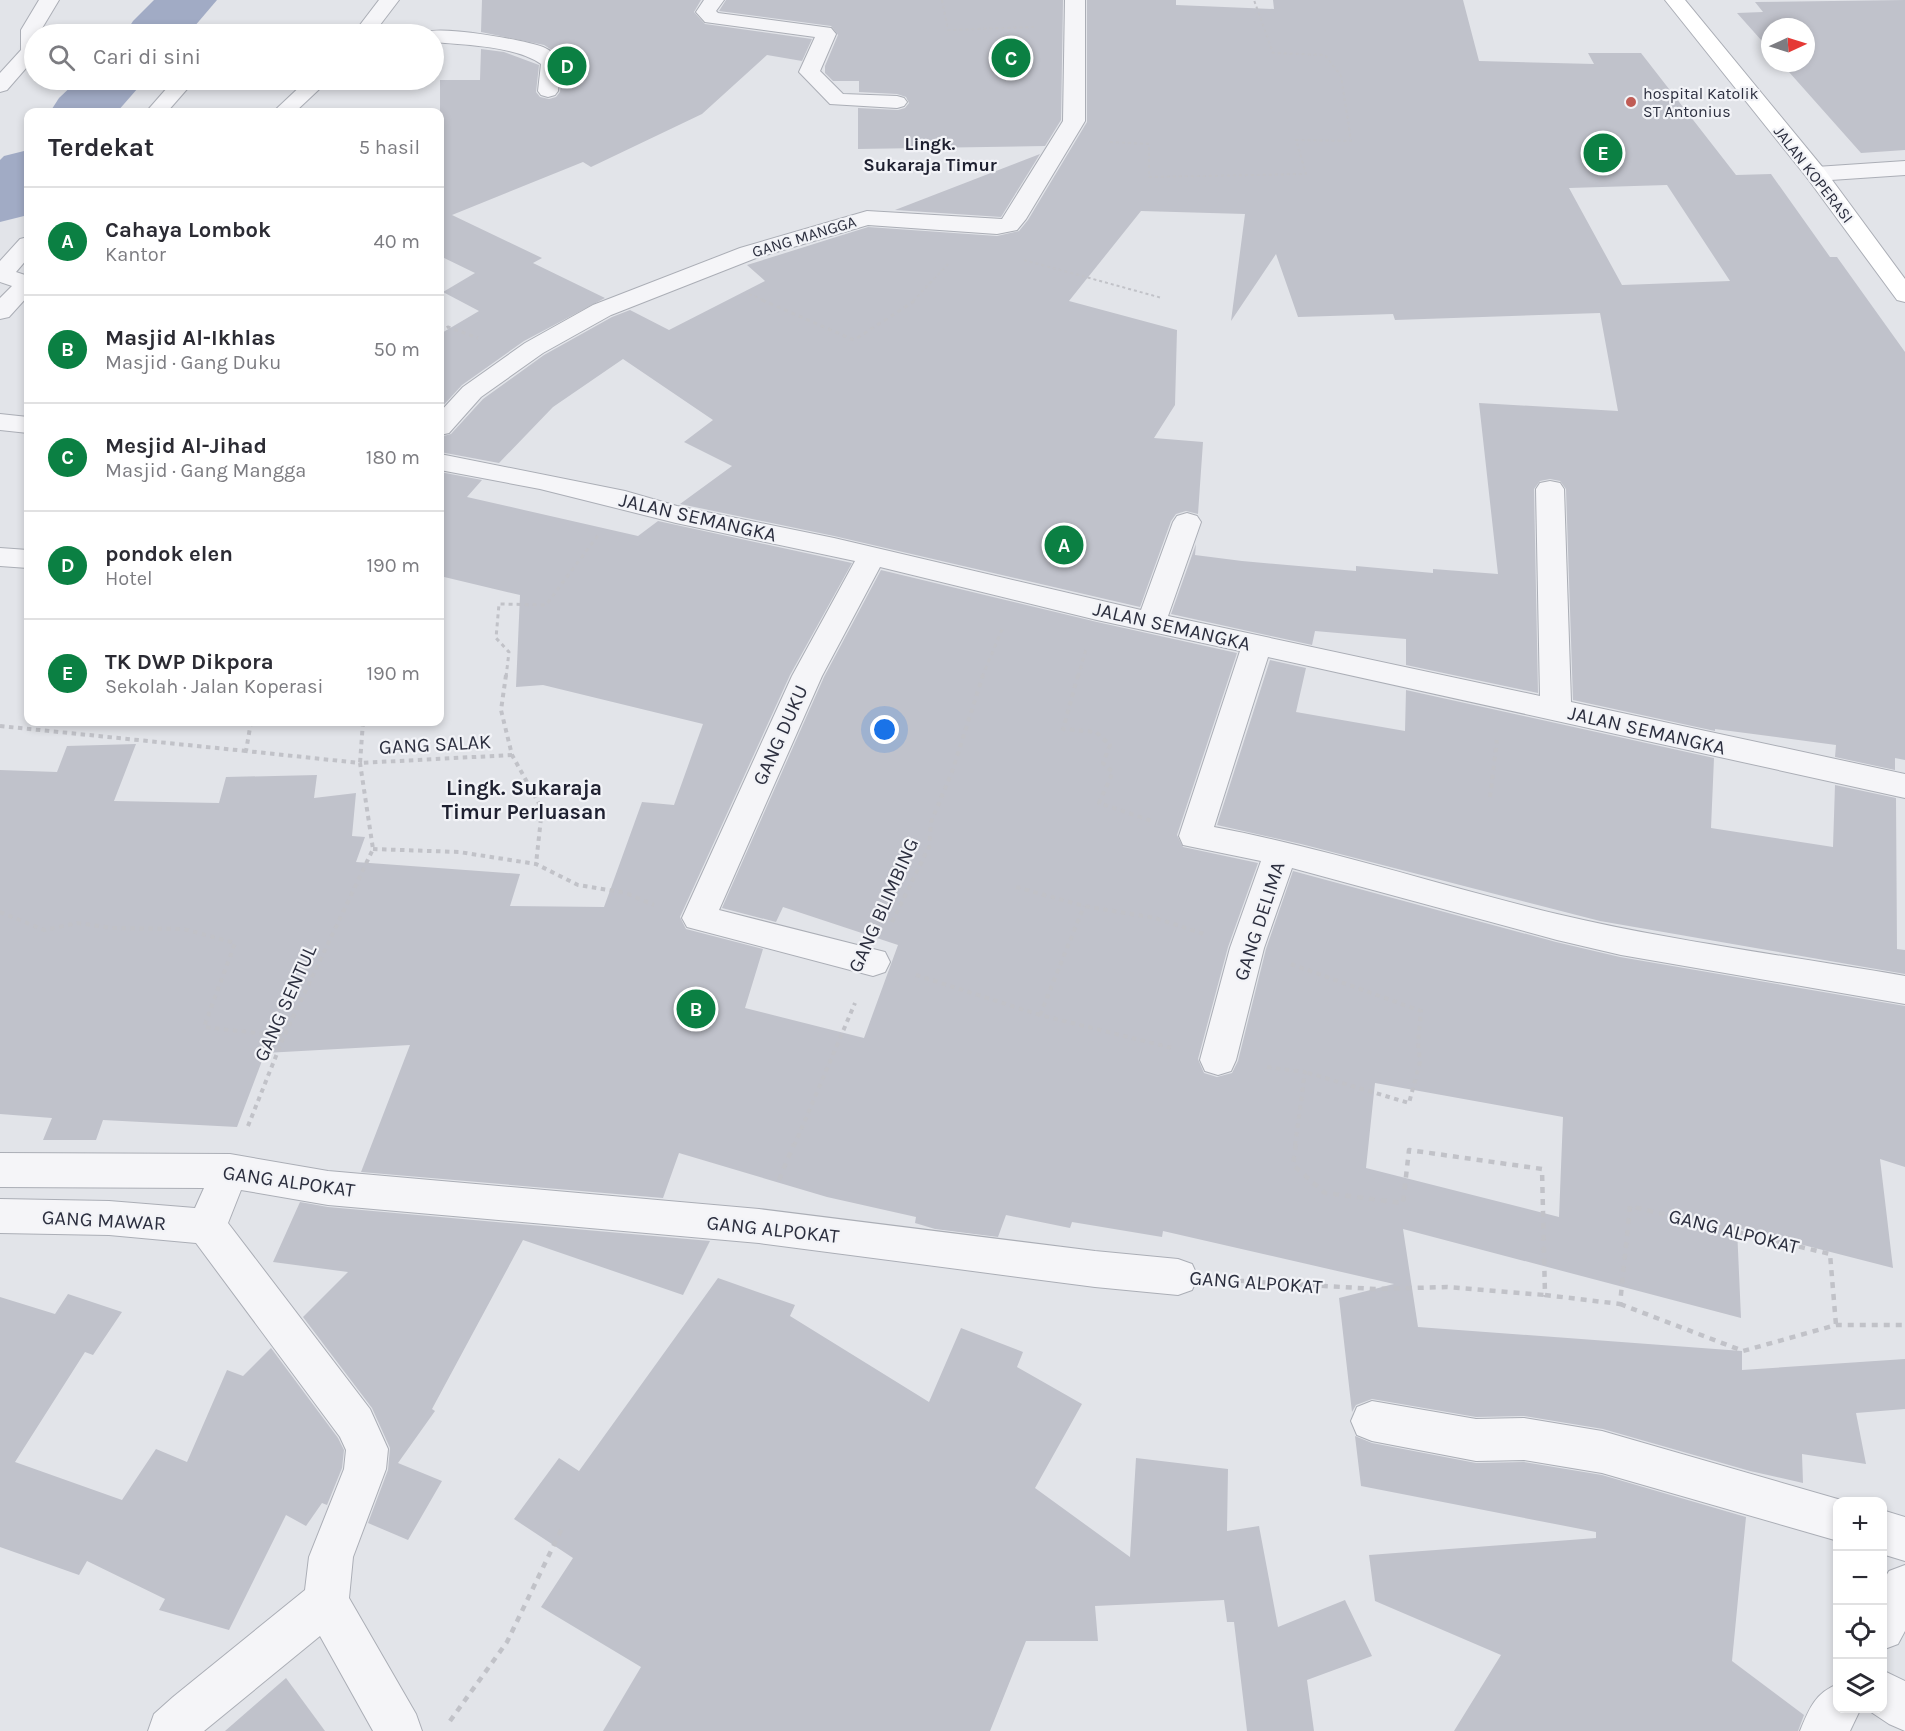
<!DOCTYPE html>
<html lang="id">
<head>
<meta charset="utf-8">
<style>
	:root { --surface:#fff; --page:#f7f7f7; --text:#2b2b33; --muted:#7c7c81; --line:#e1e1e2; --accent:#0b8043 }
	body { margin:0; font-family:Karla,sans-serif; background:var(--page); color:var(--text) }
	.controls { position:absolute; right:18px; bottom:18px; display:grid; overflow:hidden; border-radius:12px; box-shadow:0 3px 9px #0003 }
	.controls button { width:54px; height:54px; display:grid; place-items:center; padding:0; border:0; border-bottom:2px solid var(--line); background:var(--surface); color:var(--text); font:30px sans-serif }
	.compass { position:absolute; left:1761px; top:18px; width:54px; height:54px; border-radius:50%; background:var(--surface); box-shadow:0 3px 9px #0003; rotate:86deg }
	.you { position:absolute; left:885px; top:730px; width:21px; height:21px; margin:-15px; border:4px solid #fff; border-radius:50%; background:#1a73e8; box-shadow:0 0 0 9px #1a73e833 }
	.badge { display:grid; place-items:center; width:39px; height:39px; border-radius:50%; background:var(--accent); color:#fff; font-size:20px; font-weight:700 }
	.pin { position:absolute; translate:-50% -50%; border:3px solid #fff; box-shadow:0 2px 6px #0006 }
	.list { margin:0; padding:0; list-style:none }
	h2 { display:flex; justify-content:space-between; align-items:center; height:78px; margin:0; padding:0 24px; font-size:26px }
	h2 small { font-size:20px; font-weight:400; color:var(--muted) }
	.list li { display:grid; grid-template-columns:39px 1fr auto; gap:18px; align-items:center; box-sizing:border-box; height:108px; padding:0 24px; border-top:2px solid var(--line) }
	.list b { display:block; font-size:22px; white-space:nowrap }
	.list p { margin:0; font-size:20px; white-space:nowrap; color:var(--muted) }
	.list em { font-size:20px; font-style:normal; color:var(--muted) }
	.icon { flex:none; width:33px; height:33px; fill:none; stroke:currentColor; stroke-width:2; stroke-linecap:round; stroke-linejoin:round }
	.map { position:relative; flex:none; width:1905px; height:1731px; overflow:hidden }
	.search { position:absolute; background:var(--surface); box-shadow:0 3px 9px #0003; left:24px; top:24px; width:420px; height:66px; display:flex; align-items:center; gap:15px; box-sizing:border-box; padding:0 21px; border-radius:33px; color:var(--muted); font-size:22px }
	.panel { position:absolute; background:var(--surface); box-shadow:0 3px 9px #0003; left:24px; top:108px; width:420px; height:618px; border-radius:12px }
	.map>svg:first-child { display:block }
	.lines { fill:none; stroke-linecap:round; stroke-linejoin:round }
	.river { fill:#a1abc5; fill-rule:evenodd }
	.building { fill:#c0c2cb; fill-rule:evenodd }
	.street-casing { stroke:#abaeb6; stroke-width:2 }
	.secondary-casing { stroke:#abaeb6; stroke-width:2 }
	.path-far3 { stroke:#c1c2c8; stroke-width:2; stroke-dasharray:3 3; stroke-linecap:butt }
	.path-far2 { stroke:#c1c2c8; stroke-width:3; stroke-dasharray:4 4; stroke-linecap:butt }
	.path-far1 { stroke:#c1c2c8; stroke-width:4; stroke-dasharray:4.5 4.5; stroke-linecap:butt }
	.path { stroke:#c1c2c8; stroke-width:4.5; stroke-dasharray:6 6; stroke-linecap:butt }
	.street { fill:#f5f5f8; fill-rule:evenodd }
	.secondary { fill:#fff; fill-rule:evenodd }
	.poi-dot { fill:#c05c55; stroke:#f2f3f7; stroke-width:2 }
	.labels { text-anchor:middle; stroke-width:4.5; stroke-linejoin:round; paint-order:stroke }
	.far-poi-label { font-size:16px; fill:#2c2f3f; stroke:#f2f3f7; text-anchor:start }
	.far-street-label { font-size:16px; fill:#2c2f3f; stroke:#f2f3f7 }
	.far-neighbourhood-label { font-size:18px; font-weight:bold; fill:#1e2030; stroke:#f2f3f7 }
	.street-label { font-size:20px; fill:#2c2f3f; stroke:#f2f3f7 }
	.neighbourhood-label { font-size:21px; font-weight:bold; fill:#1e2030; stroke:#f2f3f7 }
</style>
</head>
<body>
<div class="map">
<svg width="1905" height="1731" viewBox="0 0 1905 1731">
	<rect width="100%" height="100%" fill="#e2e4e9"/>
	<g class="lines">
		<g class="river">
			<path d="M154,0H217L188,34H125L133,21Z"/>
			<path d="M78,80H145L117,112H50L59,98Z"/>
			<path d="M28,150V211L24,216L0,222V160L4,156Z"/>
		</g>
	</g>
	<g class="building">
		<path d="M482,0H701L694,12L705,24L812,39L802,61L767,55L702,114L591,167L583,162L452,215L542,258L533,263L605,298L524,341L462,385L440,409V334L479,311L443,292L475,273L440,256V80H480L481,49L504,52L539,65L536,92L540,97L549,99L556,97L560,92L563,62L555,52L544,45L481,32Z"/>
		<path d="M726,0H1063L1061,120L1045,146L858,149V108L898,110L905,108L909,103L906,97L897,94L859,92V81H833L825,73V66L838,35L831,26L719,11Z"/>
		<path d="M1087,0H1176V5L1274,9L1273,0H1463L1479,61L1594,64L1588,53H1641L1736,175L1771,174L1830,257H1837L1905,352V760L1895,758V770L1835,757L1836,745L1715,729V731L1573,700L1566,489L1560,481L1550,479L1540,481L1534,489L1538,693L1406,665V639L1315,631L1312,645L1171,614L1196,544L1195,555L1242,561L1356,571V566L1433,573V569L1498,574L1479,403L1618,411L1600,313L1395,320L1393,314L1298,317L1276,254L1231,321L1245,214L1141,211L1069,301L1177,330L1175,405L1154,438L1203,442L1198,514L1186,511L1176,514L1171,521L1140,607L834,536L680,504L732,466L684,442L713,420L623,359L553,407L499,463L440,452V437L451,434L483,399L544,355L612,317L630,310L669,330L765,281L747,265L868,227L997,236L1019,231L1028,220L1087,122ZM1667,185L1730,281L1622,285L1569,188Z"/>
		<path d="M1905,0V150L1861,153L1781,63H1806V27H1770V50L1737,13L1763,12L1755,2Z"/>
		<path d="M1040,154L1001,217L895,210Z"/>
		<path d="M440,472L482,480L467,497L638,536L658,521L852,563L790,675L680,917L686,929L763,949L745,1008L864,1038L898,945L783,907L776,922L722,908L824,677L881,570L1097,622L1237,653L1177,835L1183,847L1258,863L1228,947L1198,1059L1204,1073L1217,1077L1232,1073L1238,1061L1266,949L1293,871L1556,942L1620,957L1905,1006V1167L1880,1159L1893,1268L1737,1228L1741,1318L1403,1229L1418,1327L1742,1351V1370L1905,1359V1409L1856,1413L1866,1464L1802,1454L1803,1483L1750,1471L1603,1429L1524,1416L1476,1417L1372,1399L1356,1405L1352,1412L1339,1298L1394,1284L1163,1231L1162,1237L1072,1222L1070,1228L1006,1215L998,1237L935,1229L915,1223L916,1217L827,1197L679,1153L663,1198L361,1172L410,1045L265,1053L237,1127L103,1120L96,1140H43L52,1118L0,1114V770L57,772L67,746L136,744L114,801L219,803L226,777L317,775L314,798L356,793L352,836L365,837L356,862L520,874L510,906L604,907L642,802L674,805L703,724L543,685L516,687L520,595L440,576ZM1375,1083L1563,1117L1559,1217L1366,1168Z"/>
		<path d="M1270,660L1306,668L1296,712L1405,731L1406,690L1714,758L1711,828L1833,847L1835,785L1896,798L1897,949L1905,950V974L1600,921L1301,844L1217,825Z"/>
		<path d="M300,1202L328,1207L710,1241L683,1295L523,1240L432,1409L435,1411L398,1463L442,1481L408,1540L368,1523L388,1470L390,1448L372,1408L303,1317L348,1272L273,1262Z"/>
		<path d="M718,1278L795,1305L790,1316L929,1402L961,1328L1023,1352L1017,1367L1082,1404L1035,1488L1130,1557L1136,1458L1228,1469L1227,1531L1259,1526L1278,1627L1345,1600L1372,1656L1307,1680L1314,1731H1247L1234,1622H1227L1224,1600L1095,1606L1098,1641H1026L990,1731H603L641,1667L541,1607L573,1558L514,1519L559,1458L579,1471Z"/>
		<path d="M68,1294L122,1312L93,1355L85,1352L15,1462L122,1500L156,1449L187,1462L227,1370L243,1376L271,1348L338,1438L344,1450L342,1468L327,1505L322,1503L306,1526L286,1515L229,1630L159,1610L165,1599L87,1561L79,1575L0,1547V1297L55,1314Z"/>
		<path d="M1355,1436L1372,1443L1476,1463L1524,1462L1602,1475L1746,1517L1732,1661L1804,1715L1798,1731H1454L1501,1655L1375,1601L1369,1555L1596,1538V1532L1361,1486Z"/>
		<path d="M286,1678L325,1731H225Z"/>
	</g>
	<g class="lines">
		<g class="street-casing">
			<g id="street">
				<path d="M39,0H59L41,30V34H34V59L7,90L0,92V73L21,50V30Z"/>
				<path d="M379,0H399L380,25L418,28L427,32C444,26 524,40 543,47C550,50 557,56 561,62L558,91L555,95L548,97L541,95L538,91L541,64C516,46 465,45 434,42V34H353Z"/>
				<path d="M704,0H724L716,11L718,13L831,28L836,34L820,71L843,94L897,96L904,98L907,102L904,106L897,108L830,104L799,72L815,37L705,22L696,12Z"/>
				<path d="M1065,0H1085V121L1026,219L1017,230L997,234L868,225L756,258L611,315L543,353L481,397L449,433L440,435V412L463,387L525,343L593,305L740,248L867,211L1002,219L1063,121Z"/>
				<path d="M174,80H195L167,112H146Z"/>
				<path d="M307,80H329L295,112H273Z"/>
				<path d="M1905,161V175L1816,181L1808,179L1805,174L1808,169L1816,167Z"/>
				<path d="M28,237V258L16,272L28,276V296L9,317L0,319V298L12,286L0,282V261L20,239Z"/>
				<path d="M0,414L28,417V433L0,430Z"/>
				<path d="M440,454L625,491L677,506L834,538L1141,610L1173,522L1177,516L1187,513L1197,516L1201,522L1168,616L1540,696L1536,489L1540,483L1550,481L1560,483L1564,489L1571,702L1905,774V798L1268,657L1214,827C1330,849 1442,886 1557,914C1671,941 1789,956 1905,976V1004L1621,955L1557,940L1292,868L1264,948L1236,1060L1231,1071L1218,1075L1205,1071L1200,1060L1230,948L1261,861L1183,845L1179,836L1240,651L1097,620L880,567L822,676L719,910L885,952L890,962L885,972L873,976L687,927L682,918L792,676L855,561L676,523L540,489L440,470Z"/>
				<path d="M0,548L28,550V568L0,566Z"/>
				<path d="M0,1153L230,1154L328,1171L759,1209L1095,1251L1178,1259L1192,1264L1198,1277L1192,1290L1178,1295L1095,1287L759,1243L328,1205L241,1190L228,1223L370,1409L388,1449L386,1469L353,1557L349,1598L416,1714L422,1731H373L320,1636L204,1731H148L154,1714L173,1697L305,1590L309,1557L344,1469L346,1450L340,1437L196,1243L109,1235L0,1233V1199L109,1201L195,1208L204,1188L0,1187Z"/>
				<path d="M1372,1401L1476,1419L1524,1418L1602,1431L1848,1502H1838V1541L1602,1473L1524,1460L1476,1461L1372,1441L1357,1435L1351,1421L1357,1407Z"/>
				<path d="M1882,1510L1905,1517V1561L1882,1554Z"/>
				<path d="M1905,1565V1631L1898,1644L1882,1650V1583L1889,1571Z"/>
				<path d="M1882,1670L1905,1681V1731L1889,1724L1865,1708H1882Z"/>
				<path d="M1838,1684V1708H1861L1850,1731H1800C1809,1709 1815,1693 1838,1684Z"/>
			</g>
		</g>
		<g class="secondary-casing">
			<path id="secondary" d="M1665,0H1685L1824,169L1905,279V302L1897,300L1808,179Z"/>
		</g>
		<g class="path-far3">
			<path d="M942,0L948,30L1034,27"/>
			<path d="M1110,142L1149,144V177L1306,174L1296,140L1351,141L1341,76L1325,55L1273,53L1254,0"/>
			<path d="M1024,260L1162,298"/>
			<path d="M749,294L766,301"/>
			<path d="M913,301L949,263"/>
		</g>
		<g class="path-far2">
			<path d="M762,300L854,340L916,300"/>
			<path d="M440,332L448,327L478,338"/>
			<path d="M506,677L509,652L496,638L499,604L546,605L599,534"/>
			<path d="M982,677L1003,627"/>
			<path d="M1078,677L1086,649"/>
		</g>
		<g class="path-far1">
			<path d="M506,675L501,710L512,755L542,809L536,864"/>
			<path d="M1078,675L1063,729L1096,732L1110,745L1103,763L1113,772L1099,803L1152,821"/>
			<path d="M363,722L360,763L512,755"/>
			<path d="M0,726L246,751"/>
			<path d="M1490,797L1497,740"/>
			<path d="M373,849L459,852L536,864L578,885L626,893L654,905"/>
			<path d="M1016,887L1084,906L1155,918L1204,934"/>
			<path d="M0,912L44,930L78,923L112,928L184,929L235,943L204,1027L284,1036"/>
			<path d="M892,922L929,847L931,822L952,772L983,675"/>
			<path d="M1291,964L1421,1011L1418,1042L1420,1062L1409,1103L1305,1072"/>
			<path d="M916,975L1040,1015L1172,1048"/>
			<path d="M1040,1015L1084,906"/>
			<path d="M1267,1067L1305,1072L1295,1146"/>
			<path d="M248,1126L284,1036L373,849L360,763L246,751L251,722"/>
			<path d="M794,1146L855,1003"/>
		</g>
		<g class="path">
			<path d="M1296,1144L1293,1165L1325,1193L1403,1203L1409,1150L1542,1169L1545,1295L1620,1304L1630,1206L1830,1254L1836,1325"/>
			<path d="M779,1180L794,1144"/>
			<path d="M1226,1280L1375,1289L1447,1287L1545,1295"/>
			<path d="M1620,1304L1743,1351L1836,1325H1905"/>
			<path d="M450,1721L507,1642L563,1526"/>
		</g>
		<use href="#street" class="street"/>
		<use href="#secondary" class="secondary"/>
	</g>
	<circle class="poi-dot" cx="1631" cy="102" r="6"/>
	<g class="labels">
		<g class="far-poi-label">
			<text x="1643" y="99">hospital Katolik<tspan x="1643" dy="18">ST Antonius</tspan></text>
		</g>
		<g class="far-street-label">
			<text transform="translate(1814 174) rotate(52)" y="6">JALAN KOPERASI</text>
			<text transform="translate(804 236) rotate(-17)" y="6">GANG MANGGA</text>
		</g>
		<g class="far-neighbourhood-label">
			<text x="930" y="150">Lingk.<tspan x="930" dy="21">Sukaraja Timur</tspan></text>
		</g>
		<g class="street-label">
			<text transform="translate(698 517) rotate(13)" y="7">JALAN SEMANGKA</text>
			<text transform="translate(1172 626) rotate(13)" y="7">JALAN SEMANGKA</text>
			<text transform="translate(1647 730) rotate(13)" y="7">JALAN SEMANGKA</text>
			<text transform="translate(780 735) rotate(-66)" y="7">GANG DUKU</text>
			<text transform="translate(435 744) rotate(-3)" y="7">GANG SALAK</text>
			<text transform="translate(883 905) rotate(-66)" y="7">GANG BLIMBING</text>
			<text transform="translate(1259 921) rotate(-72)" y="7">GANG DELIMA</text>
			<text transform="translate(285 1003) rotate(-66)" y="7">GANG SENTUL</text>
			<text transform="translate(289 1181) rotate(8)" y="7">GANG ALPOKAT</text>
			<text transform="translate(104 1220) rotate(3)" y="7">GANG MAWAR</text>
			<text transform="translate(773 1229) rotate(6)" y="7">GANG ALPOKAT</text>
			<text transform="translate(1734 1231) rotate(14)" y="7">GANG ALPOKAT</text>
			<text transform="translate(1256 1282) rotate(4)" y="7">GANG ALPOKAT</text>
		</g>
		<g class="neighbourhood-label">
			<text x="524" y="795">Lingk. Sukaraja<tspan x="524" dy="24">Timur Perluasan</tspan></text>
		</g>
	</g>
</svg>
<div class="controls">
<button>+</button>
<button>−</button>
<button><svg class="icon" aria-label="locate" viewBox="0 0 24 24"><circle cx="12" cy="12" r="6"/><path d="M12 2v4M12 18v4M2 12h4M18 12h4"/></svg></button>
<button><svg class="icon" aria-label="layers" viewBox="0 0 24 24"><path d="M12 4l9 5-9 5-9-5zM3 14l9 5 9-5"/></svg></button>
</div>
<svg class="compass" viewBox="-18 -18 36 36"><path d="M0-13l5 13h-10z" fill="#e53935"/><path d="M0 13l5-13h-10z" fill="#7c7c81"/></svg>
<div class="you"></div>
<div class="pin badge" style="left:1064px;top:545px">A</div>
<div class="pin badge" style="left:696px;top:1009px">B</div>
<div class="pin badge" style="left:1011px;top:58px">C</div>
<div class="pin badge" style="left:567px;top:66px">D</div>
<div class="pin badge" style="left:1603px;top:153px">E</div>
<div class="search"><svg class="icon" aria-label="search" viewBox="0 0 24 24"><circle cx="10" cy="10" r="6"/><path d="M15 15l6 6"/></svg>Cari di sini</div>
<section class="panel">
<h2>Terdekat<small>5 hasil</small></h2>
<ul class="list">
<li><span class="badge">A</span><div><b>Cahaya Lombok</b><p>Kantor</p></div><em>40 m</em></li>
<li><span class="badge">B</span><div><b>Masjid Al-Ikhlas</b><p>Masjid · Gang Duku</p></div><em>50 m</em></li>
<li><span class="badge">C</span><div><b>Mesjid Al-Jihad</b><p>Masjid · Gang Mangga</p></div><em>180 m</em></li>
<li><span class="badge">D</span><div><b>pondok elen</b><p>Hotel</p></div><em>190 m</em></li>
<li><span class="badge">E</span><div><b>TK DWP Dikpora</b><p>Sekolah · Jalan Koperasi</p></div><em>190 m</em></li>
</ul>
</section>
</div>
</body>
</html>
